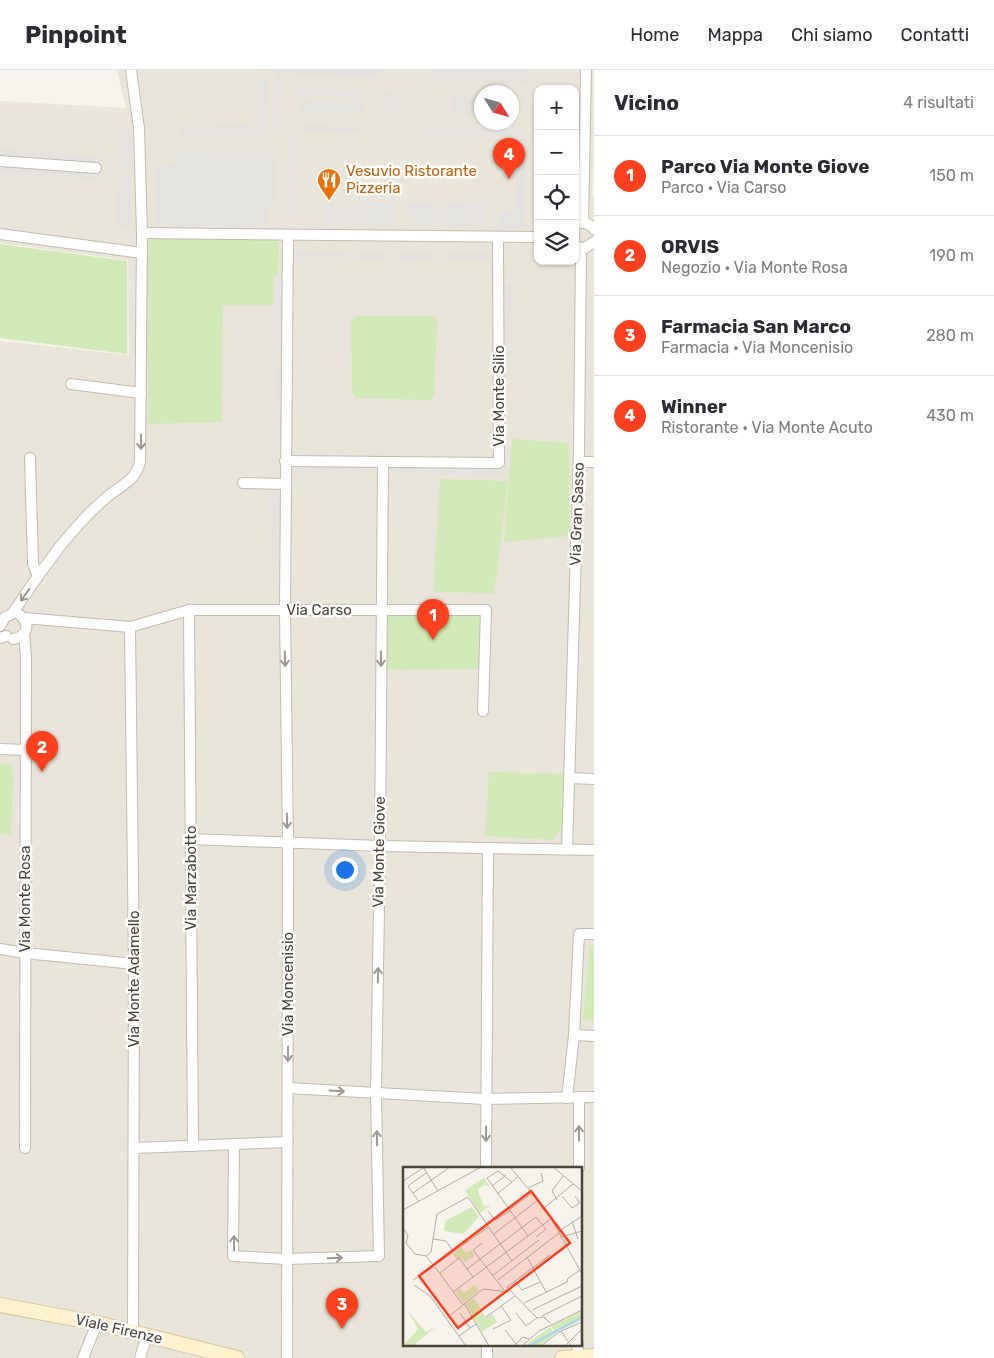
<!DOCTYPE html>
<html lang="it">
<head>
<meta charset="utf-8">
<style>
	:root { --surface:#fff; --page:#f2f2f3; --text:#2b2b33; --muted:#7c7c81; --line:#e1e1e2; --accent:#fc3f1d }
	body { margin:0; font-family:Rubik,sans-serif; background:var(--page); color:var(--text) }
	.controls { position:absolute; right:15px; top:15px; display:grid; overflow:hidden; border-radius:10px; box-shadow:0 1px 4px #0004 }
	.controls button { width:45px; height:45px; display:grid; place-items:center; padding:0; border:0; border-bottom:1px solid var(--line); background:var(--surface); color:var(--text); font:25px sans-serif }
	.compass { position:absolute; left:474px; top:15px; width:45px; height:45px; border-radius:50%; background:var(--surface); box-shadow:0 1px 4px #0004; rotate:127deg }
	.you { position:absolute; left:344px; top:799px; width:18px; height:18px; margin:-12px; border:4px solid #fff; border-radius:50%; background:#1a73e8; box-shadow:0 0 0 8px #1a73e833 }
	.badge { display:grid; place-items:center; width:32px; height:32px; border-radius:50%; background:var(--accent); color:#fff; font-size:16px; font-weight:700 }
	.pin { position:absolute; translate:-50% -41px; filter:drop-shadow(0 1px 2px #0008) }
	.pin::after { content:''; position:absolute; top:26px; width:18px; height:15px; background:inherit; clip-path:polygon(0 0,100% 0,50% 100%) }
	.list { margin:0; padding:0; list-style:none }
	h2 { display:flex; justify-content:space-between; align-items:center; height:65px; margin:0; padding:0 20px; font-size:21px }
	h2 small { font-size:16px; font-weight:400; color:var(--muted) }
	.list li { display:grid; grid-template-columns:32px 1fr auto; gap:15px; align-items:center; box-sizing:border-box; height:80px; padding:0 20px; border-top:1px solid var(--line) }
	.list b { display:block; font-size:19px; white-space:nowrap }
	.list p { margin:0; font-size:16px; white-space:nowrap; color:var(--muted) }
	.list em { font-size:16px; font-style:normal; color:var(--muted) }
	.icon { flex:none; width:28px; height:28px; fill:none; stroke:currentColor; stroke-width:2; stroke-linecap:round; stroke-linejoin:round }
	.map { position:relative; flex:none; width:594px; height:1288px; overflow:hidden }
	header { display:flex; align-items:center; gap:30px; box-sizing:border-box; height:70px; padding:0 25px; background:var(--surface); border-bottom:1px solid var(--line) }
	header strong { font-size:24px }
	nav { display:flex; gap:28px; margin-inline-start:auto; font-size:18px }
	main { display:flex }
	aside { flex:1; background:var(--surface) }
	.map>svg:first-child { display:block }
	.residential { fill:#eae5da; fill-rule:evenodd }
	.green { fill:#d2eab5 }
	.parking { fill:#e5e3e0 }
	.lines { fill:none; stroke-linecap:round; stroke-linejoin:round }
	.minor-casing { stroke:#c2bbae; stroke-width:12 }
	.secondary-casing { stroke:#d6c79b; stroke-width:16 }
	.minor { stroke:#fff; stroke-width:10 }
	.secondary { stroke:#fff3cd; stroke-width:14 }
	.oneway { stroke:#9c9892 }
	.labels { text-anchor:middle; stroke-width:5; stroke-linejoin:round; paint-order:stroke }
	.food-label { font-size:15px; fill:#c56008; stroke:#fff; text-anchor:start }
	.street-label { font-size:15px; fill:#4b4439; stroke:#fff }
	.inset-river { fill:none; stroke:#a9d4f2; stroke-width:2.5 }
	.inset-road { fill:none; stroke:#b2ada4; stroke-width:1 }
	.view { fill:#fc3f1d; fill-opacity:0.15; stroke:#fc3f1d; stroke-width:2.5 }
	.inset-edge { fill:none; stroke:#4b4439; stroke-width:2.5 }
</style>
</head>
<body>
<header>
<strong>Pinpoint</strong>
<nav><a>Home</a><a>Mappa</a><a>Chi siamo</a><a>Contatti</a></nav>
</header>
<main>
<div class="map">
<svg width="594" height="1288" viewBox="0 0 594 1288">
	<rect width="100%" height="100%" fill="#f6f3ec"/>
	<path class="residential" d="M117,0H594V98L592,124L594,127V1288H0V271L129,285L128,190L0,173V31L126,38ZM538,19H575V191H538ZM482,22H512V52H482ZM404,1098H580V1274H404Z"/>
	<g class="green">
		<path d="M151,169L277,170L279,176L278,206H273V235H223L222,352L148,354L147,174Z"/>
		<path d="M0,174L127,191V284L0,268Z"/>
		<path d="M355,246H432L437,252L434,325L430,330L356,328L352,322L351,252Z"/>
		<path d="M512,369L569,373L570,466L504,472Z"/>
		<path d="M440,409L508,411L494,523L433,522Z"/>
		<path d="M382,540H486L484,599L381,600Z"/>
		<path d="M0,693L11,695L13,705L11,765L0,763Z"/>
		<path d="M489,702L565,704L563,758L552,770L485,766Z"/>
		<path d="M590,876H594V951L583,950Z"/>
	</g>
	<g class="parking">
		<path d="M275,0H380V7L281,4L278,61H272Z"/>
		<path d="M432,0H528V14L433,11Z"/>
		<path d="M258,6L267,11L266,57L257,66L179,65L181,56L251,55L255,51Z"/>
		<path d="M298,19L364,20V27L299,26Z"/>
		<path d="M383,23H399L398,43H382Z"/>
		<path d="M451,26L481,27V44H451Z"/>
		<path d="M301,31L364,32L363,42L300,41Z"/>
		<path d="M299,55L364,56V63L299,62Z"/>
		<path d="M427,56L526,59V67L427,64Z"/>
		<path d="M122,57L130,58L132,98L119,97Z"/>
		<path d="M289,61H296V144L287,143Z"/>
		<path d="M517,69H526L524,159H499V142L516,143Z"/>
		<path d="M0,78L103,87L100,110L0,103Z"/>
		<path d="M176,80L275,83V133L268,141L267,156L155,155V96L176,95Z"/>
		<path d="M132,106L131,157L115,156L119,107Z"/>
		<path d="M361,132H395L393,156L322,155V133H339L340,140H360Z"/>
		<path d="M487,132L485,157H477V150L472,147V157H414V146L408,141L407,133H434V141H442V133Z"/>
		<path d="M296,181H306L349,182L348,188H306L298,194Z"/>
		<path d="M356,183H389V190L355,191Z"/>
		<path d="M399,183H435V190L399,191Z"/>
		<path d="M446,183H489L491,190H446Z"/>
		<path d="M284,205L283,282L273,281V206Z"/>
		<path d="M500,214L514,215L509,302H499Z"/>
		<path d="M284,296L283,373L272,372L276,297Z"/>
		<path d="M499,386L507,387L505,406L395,403L396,392L498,393Z"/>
		<path d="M299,391H367L366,402H298Z"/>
		<path d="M270,421H281L282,496L271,490Z"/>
	</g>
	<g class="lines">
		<g class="minor-casing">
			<g id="minor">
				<path d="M0,91L96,98"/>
				<path d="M583,152L586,0"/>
				<path d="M575,154C583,151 589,153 594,159"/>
				<path d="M142,163L538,167"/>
				<path d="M0,164L142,183"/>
				<path d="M576,177L585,178L594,172"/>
				<path d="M71,314L141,323"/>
				<path d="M30,388L33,494L38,507"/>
				<path d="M285,391L499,393L498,167"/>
				<path d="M579,392H594"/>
				<path d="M243,413L285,414"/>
				<path d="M189,540L193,1076"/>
				<path d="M24,548L130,557L189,540H486L483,641"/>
				<path d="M0,556L5,547L12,544C40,503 69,459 107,427C121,415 135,412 140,392L142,163L139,58L131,0"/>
				<path d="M130,557L134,894L133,1261"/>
				<path d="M24,564L26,586L25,1078"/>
				<path d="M0,568L6,566"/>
				<path d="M13,569C27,567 31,554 20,545"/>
				<path d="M0,679L26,680"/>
				<path d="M569,708L594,709"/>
				<path d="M191,769L380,776L594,780"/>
				<path d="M567,779L579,380L581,179"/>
				<path d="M0,879L25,883L134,894"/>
				<path d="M574,965L594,966"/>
				<path d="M288,1018L485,1029L594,1027"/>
				<path d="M567,1028L574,965L579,864H594"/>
				<path d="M234,1074L233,1186L286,1189L379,1186L376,1023L380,776L383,392"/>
				<path d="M135,1078L288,1072"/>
				<path d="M486,1098L488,779"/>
				<path d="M579,1098V1027"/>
				<path d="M487,1274V1288"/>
				<path d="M577,1287L578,1274"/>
				<path d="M83,1288L97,1253"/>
				<path d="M140,1288L147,1265"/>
				<path d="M287,1288L288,773L285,540L288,165"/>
			</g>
		</g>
		<g class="secondary-casing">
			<g id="secondary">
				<path d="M0,1235L97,1253L237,1288"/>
				<path d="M562,1288L594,1286"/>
			</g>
		</g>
		<use href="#minor" class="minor"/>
		<use href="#secondary" class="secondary"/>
	</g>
	<defs><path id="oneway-shaft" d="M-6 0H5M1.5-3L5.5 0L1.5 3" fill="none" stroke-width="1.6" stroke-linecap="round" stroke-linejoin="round" transform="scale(1.25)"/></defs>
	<g class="oneway">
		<use href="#oneway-shaft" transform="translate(141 372) rotate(90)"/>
		<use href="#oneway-shaft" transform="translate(25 525) rotate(125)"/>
		<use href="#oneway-shaft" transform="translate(285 589) rotate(89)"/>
		<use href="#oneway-shaft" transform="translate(381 589) rotate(90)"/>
		<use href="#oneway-shaft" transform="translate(287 751) rotate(89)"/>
		<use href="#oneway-shaft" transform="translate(378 905) rotate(-89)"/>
		<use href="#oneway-shaft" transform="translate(288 984) rotate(90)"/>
		<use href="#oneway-shaft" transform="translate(337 1021) rotate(3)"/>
		<use href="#oneway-shaft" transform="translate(579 1063) rotate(-90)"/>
		<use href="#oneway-shaft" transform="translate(486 1064) rotate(90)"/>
		<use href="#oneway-shaft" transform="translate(377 1068) rotate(-91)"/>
		<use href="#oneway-shaft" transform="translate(234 1173) rotate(-90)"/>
		<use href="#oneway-shaft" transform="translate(335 1188) rotate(-2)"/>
	</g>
	<defs>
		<g id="restaurant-pin" transform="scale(1.25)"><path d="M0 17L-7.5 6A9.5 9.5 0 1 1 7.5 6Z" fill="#e8710a" stroke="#fff"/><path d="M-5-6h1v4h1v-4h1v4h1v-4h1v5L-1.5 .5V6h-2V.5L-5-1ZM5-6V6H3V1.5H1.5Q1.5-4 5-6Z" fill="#fff"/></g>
	</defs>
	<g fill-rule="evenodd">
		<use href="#restaurant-pin" x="329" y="110"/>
	</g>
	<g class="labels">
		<g class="food-label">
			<text x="346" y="106">Vesuvio Ristorante<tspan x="346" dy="17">Pizzeria</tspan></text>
		</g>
		<g class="street-label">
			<text transform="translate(499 326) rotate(-90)" y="5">Via Monte Silio</text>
			<text transform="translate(577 444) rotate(-88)" y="5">Via Gran Sasso</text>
			<text x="319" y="545">Via Carso</text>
			<text transform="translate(379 782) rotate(-89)" y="5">Via Monte Giove</text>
			<text transform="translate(191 808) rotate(-90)" y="5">Via Marzabotto</text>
			<text transform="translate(25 829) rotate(-90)" y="5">Via Monte Rosa</text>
			<text transform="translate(134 909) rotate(-90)" y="5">Via Monte Adamello</text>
			<text transform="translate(288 914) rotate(-90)" y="5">Via Moncenisio</text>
			<text transform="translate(119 1259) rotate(13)" y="5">Viale Firenze</text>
		</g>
	</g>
	<g transform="translate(403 1097)">
		<rect width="179" height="179" fill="#f6f3ec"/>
		<path d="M81,11L87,20L81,18L75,22L76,28L81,39L88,38L77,46L62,23ZM69,40L76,50L60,67L41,64L42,54ZM58,80L63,86L68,83L72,89L62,95L57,90L53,92L50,87ZM71,118L76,124L60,136L52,125L57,121L61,126ZM71,131L83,151L89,147L94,155L79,165L63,137ZM5,144L23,165L33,160L13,176L14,179H0L15,162ZM179,144V153L153,165L148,159ZM147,160L152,167L136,179H121Z" fill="#d2eab5"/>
		<path class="inset-river" d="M126,179L179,150"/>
		<path class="inset-road" d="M20,0L35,24M107,0L144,44L179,107M150,0L179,24M0,14L20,1M109,15L95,4L84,11L125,69M89,19L103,8M125,21L140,14L138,6M10,26L47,0M94,27L115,10M159,29L169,41L177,36L172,29M154,33L149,24L160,9M16,35L5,19L23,6M141,41L170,17M0,43L78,0M106,43L129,26M85,44L92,53L107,44M169,54L175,72M0,60L5,69L3,76L12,87L23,89L30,98M155,65L179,49M91,67L135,33M158,70L179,64M30,72L43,74L51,85M79,76L70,83L101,123M23,89L28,85L34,47L65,30L109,94M124,90L143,125M32,98L85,60M32,100L60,138M64,102L133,50L143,62L133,70M37,106L56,91L70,110M89,109L136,73M10,113L30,100M95,113L156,66M112,114L119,123L137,115M11,118L27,129L63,179M104,120L134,151L141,150L147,156M104,120L147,88M50,125L149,51M61,136L86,179M121,136L164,115L165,111L177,103M98,139L108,153M129,143L179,119M57,146L67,161M113,146L123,159L134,151M139,149L179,129M83,150L112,129M44,151L80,122L106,125M90,162L108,153M102,163L113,177M158,164L168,179M56,169L73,157M112,178L120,170L126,172M119,179L136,164L179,143M138,179L156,165L179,155M162,179L179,162"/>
		<path class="view" d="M128,24L167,76L55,161L16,109Z"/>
		<rect width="179" height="179" class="inset-edge"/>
	</g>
</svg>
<div class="controls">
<button>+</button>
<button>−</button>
<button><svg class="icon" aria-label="locate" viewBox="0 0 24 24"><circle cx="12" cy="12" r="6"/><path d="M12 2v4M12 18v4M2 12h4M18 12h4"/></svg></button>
<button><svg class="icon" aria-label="layers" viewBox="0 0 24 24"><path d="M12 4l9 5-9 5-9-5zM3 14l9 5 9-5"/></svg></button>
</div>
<svg class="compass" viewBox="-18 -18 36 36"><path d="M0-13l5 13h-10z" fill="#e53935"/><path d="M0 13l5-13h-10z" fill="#7c7c81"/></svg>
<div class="you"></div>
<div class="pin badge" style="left:433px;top:570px">1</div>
<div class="pin badge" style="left:42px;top:702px">2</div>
<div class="pin badge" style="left:342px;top:1259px">3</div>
<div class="pin badge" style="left:509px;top:109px">4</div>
</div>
<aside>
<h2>Vicino<small>4 risultati</small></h2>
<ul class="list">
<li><span class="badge">1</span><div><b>Parco Via Monte Giove</b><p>Parco · Via Carso</p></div><em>150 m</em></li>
<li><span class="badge">2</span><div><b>ORVIS</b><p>Negozio · Via Monte Rosa</p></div><em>190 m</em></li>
<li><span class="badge">3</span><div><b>Farmacia San Marco</b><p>Farmacia · Via Moncenisio</p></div><em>280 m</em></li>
<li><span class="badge">4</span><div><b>Winner</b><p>Ristorante · Via Monte Acuto</p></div><em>430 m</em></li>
</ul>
</aside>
</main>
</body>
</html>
